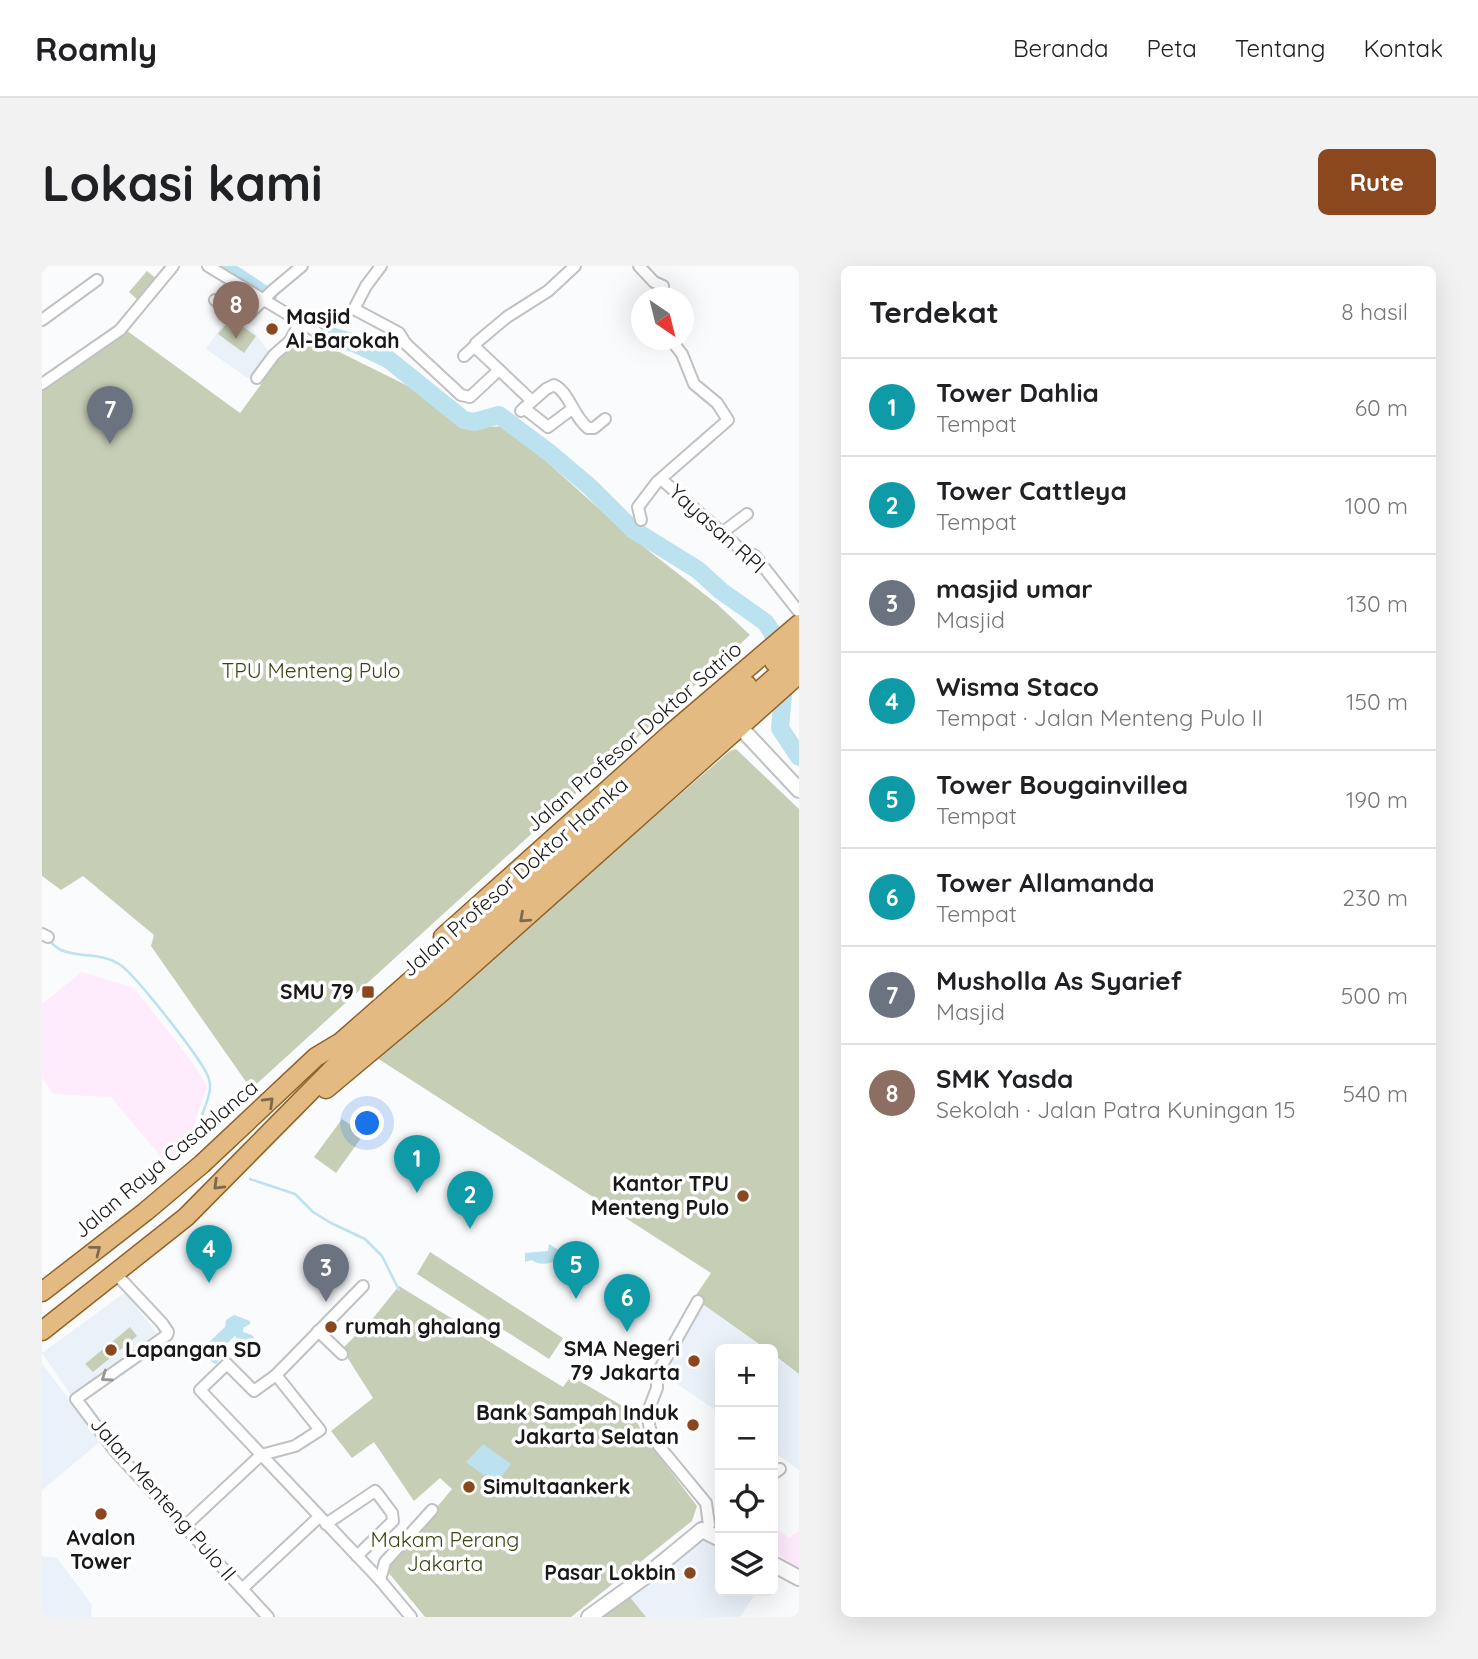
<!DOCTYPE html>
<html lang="id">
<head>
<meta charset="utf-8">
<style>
	:root { --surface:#fff; --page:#f2f2f2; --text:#202124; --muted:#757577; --line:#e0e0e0; --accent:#8b471d }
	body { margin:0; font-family:Quicksand,sans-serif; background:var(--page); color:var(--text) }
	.controls { position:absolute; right:21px; bottom:21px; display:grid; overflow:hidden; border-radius:10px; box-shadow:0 7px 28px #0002 }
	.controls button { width:63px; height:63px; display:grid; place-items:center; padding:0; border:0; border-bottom:2px solid var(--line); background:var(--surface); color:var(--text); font:35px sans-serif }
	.compass { position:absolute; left:589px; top:21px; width:63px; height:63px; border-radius:50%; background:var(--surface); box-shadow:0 7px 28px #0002; rotate:145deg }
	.you { position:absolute; left:326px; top:858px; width:24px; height:24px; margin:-18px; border:5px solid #fff; border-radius:50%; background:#1a73e8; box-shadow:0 0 0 10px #1a73e833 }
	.badge { display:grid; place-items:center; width:46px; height:46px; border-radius:50%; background:var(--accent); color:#fff; font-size:23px; font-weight:700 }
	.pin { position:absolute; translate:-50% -58px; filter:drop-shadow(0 2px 4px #0008) }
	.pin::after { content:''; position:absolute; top:37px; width:24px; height:21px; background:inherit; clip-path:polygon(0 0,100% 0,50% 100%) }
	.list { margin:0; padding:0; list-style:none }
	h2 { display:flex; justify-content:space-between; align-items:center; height:91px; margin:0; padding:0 28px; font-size:30px }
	h2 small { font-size:23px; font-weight:400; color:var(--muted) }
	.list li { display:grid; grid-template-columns:46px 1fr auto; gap:21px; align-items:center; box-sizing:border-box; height:98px; padding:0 28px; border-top:2px solid var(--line) }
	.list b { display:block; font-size:26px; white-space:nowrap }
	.list p { margin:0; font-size:23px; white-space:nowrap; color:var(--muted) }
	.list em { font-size:23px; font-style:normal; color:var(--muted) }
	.icon { flex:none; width:38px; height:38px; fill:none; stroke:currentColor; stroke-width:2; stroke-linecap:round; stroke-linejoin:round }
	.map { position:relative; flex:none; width:757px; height:1351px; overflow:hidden; border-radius:10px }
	header { display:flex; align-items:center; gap:42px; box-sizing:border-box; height:98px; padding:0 35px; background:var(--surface); border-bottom:2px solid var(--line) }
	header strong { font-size:33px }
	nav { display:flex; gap:38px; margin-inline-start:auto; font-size:24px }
	.intro { display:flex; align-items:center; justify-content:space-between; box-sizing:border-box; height:168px; padding:0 42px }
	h1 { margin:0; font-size:49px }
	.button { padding:18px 32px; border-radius:10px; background:var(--accent); color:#fff; font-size:24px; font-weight:700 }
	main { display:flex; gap:42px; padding:0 42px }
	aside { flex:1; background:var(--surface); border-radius:10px; box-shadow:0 7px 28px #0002 }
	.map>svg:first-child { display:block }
	.built { fill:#eaf1f8 }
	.industrial { fill:#feebfb }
	.green { fill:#c7ceb6 }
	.water { fill:#bce1ef }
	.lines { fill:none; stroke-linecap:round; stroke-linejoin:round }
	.stream { stroke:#bce1ef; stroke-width:2.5 }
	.river { stroke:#bce1ef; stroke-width:18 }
	.minor-casing { stroke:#c0c1c3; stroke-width:14 }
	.tertiary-casing { stroke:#c0c1c3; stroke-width:18 }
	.primary-casing { stroke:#916329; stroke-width:21 }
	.minor { stroke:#fff; stroke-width:10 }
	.tertiary { stroke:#fff; stroke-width:14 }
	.primary { stroke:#e4ba83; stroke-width:18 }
	.oneway { stroke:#7e694e }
	.oneway2 { stroke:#979798 }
	.poi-dot { fill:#8b471d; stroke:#fff; stroke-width:2.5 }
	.labels { text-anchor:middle; stroke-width:7; stroke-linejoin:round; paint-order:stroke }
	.poi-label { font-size:21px; font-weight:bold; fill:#181819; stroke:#fff; text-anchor:end }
	.street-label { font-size:21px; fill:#181819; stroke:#fff }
	.park-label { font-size:21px; fill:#3a4412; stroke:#fff }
</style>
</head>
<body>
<header>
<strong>Roamly</strong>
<nav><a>Beranda</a><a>Peta</a><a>Tentang</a><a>Kontak</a></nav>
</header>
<div class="intro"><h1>Lokasi kami</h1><a class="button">Rute</a></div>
<main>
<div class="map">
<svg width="757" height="1351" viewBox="0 0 757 1351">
	<rect width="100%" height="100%" fill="#fafbfd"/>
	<g class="built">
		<path d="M188,48L211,64L227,86L207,113L164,83Z"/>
		<path d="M84,1026L114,1067L29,1129L0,1087Z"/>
		<path d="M660,1038L724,1083H678V1147L619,1107Z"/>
		<path d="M731,1088L757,1108V1204L731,1185Z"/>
		<path d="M0,1098L59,1175L0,1224Z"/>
		<path d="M661,1274L678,1284V1325H715L698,1351H604L587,1330Z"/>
		<path d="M0,1290L15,1292L50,1339L49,1351H0Z"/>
	</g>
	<g class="industrial">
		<path d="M40,706L92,722L147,792L165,820L154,852L148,880L123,896L69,831L11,828L0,811V738Z"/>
		<path d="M731,1259L747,1272L757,1265V1303L731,1284Z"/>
	</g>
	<g class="green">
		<path d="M105,5L117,15L99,37L87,26Z"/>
		<path d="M189,52L214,70L202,87L176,68Z"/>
		<path d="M84,64L198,147L220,117L233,93L252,81L257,64L265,70L378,126L422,162L465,160L584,267L675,338L708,369L209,823L109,680L112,669L41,610L19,624L0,610V118Z"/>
		<path d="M694,483L757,543V1108L731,1088V1083H724L652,1032L669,1007L335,792L688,485Z"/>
		<path d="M300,853L322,868L294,907L272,891Z"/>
		<path d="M388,986L521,1072L507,1093L375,1008Z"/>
		<path d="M357,1020L521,1121L529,1110L591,1146L601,1169L655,1240L650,1255L529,1351H383L346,1306L348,1298L410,1223L398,1212L372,1235L332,1176L310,1192L289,1165L331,1132L300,1083L332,1051Z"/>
		<path d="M88,1061L95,1070L51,1106L43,1098Z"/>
		<path d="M587,1330L604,1351H558Z"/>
	</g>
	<g class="water">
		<path d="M507,978L517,984L518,993C510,998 497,1000 490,994L483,996V987L506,985Z"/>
		<path d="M192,1049L208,1055V1058L201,1062V1066L210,1069L212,1072L206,1079L200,1080L193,1070L182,1080L186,1085L174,1098C167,1096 163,1088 162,1081L183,1061L184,1054Z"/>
		<path d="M441,1178L469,1198L458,1213L448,1214L424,1196Z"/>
	</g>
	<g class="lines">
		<g class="stream">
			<path d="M6,674C10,677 14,682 19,684C37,692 59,686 77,698C92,707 163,797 167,813C172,829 157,849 156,865"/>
			<path d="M208,913L253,928L271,946L289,957L323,973L340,990L357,1024"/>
		</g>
		<g class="river">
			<path d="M179,0L226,31"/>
			<path d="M261,54L285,69L312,77L346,93L422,154L432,156L457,149L509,188L548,221L590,263L656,304L679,325L723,356L730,366L733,377"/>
			<path d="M741,429L738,462L757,491"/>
		</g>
		<g class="minor-casing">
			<g id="minor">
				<path d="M166,0L275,66"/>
				<path d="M339,0L324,20L312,43L357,67L364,78L419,129L428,131L457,104"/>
				<path d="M597,0L612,16L621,20L614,32"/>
				<path d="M173,34L204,51L230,25L260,0"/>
				<path d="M0,54L55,14"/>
				<path d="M422,90L434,79"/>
				<path d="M215,112L232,89L248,75L258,56"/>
				<path d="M0,118L78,64L131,0"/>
				<path d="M490,135L435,83L434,77L465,51L506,25L533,0"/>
				<path d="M482,142L506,161L530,143"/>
				<path d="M479,145L504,123L512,119C528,127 530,149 546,162H552L563,153"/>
				<path d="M619,213L696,281L713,290L757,346"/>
				<path d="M599,254L596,241L615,216L686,154L675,137L652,118L640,88L629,74"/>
				<path d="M681,266L705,248"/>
				<path d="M0,668L6,671"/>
				<path d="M74,1008L120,1057L126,1066L125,1069L34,1133L73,1185L226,1351"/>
				<path d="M321,1020L234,1109L212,1125L185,1098L158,1124L338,1314L369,1351"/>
				<path d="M656,1035L615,1108V1122L605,1148L608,1163L617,1180L664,1237L667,1259"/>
				<path d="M276,1065L300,1088"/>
				<path d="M731,1208L738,1203"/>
				<path d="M284,1258L333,1225L335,1227L350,1247L351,1255L315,1290"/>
				<path d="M143,1260L219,1189L253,1180L278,1164L234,1109"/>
				<path d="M338,1314L343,1296L390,1244"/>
				<path d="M200,1323L277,1251"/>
			</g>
		</g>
		<g class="tertiary-casing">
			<g id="tertiary">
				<path d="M698,461L757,524"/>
				<path d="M731,1298L757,1312"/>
				<path d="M547,1351L604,1310L660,1264L678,1273"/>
			</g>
		</g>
		<g class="primary-casing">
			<g id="primary">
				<path d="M732,396L757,374"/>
				<path d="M401,671L628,468L757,358"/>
				<path d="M284,823L400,726L757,408"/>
				<path d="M0,1026L103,946L160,898L274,791L299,776L705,419"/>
				<path d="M0,1065L144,951L318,775L757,390"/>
			</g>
		</g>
		<use href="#minor" class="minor"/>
		<use href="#tertiary" class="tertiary"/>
		<use href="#primary" class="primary"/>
	</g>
	<defs><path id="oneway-chevron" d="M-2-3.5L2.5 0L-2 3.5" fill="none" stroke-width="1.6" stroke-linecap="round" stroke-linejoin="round" transform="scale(1.75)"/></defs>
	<g class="oneway">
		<use href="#oneway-chevron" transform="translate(482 652) rotate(138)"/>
		<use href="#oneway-chevron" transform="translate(227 836) rotate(-44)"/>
		<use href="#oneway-chevron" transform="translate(176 919) rotate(136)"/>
		<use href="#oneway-chevron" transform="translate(54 984) rotate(-38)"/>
	</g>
	<use class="oneway2" href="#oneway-chevron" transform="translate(64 1111) rotate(145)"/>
	<g class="poi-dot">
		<circle cx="230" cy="63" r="7"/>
		<rect x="319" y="719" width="14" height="14" rx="3.5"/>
		<circle cx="701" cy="930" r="7"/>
		<circle cx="289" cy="1061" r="7"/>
		<circle cx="69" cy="1084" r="7"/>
		<circle cx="652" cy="1095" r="7"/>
		<circle cx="651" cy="1159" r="7"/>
		<circle cx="427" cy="1221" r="7"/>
		<circle cx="59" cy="1248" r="7"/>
		<circle cx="648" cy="1307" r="7"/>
	</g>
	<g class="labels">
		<g class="poi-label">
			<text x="244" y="58" text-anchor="start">Masjid<tspan x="244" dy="24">Al-Barokah</tspan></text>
			<text x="312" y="733">SMU 79</text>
			<text x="687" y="925">Kantor TPU<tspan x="687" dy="24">Menteng Pulo</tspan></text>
			<text x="303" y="1068" text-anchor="start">rumah ghalang</text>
			<text x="638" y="1090">SMA Negeri<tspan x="638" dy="24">79 Jakarta</tspan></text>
			<text x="83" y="1091" text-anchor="start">Lapangan SD</text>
			<text x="637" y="1154">Bank Sampah Induk<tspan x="637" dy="24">Jakarta Selatan</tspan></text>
			<text x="441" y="1228" text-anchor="start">Simultaankerk</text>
			<text x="59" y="1279" text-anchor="middle">Avalon<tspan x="59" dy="24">Tower</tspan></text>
			<text x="634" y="1314">Pasar Lokbin</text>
		</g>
		<g class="street-label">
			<text transform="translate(675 263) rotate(42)" y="7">Yayasan RPI</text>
			<text transform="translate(592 471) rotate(-41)" y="7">Jalan Profesor Doktor Satrio</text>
			<text transform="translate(473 611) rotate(-41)" y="7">Jalan Profesor Doktor Hamka</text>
			<text transform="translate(124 893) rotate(-40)" y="7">Jalan Raya Casablanca</text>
			<text transform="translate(121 1233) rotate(49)" y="7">Jalan Menteng Pulo II</text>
		</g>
		<g class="park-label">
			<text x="269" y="412">TPU Menteng Pulo</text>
			<text x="403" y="1281">Makam Perang<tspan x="403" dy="24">Jakarta</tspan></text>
		</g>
	</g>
</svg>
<div class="controls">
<button>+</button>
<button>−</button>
<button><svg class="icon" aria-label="locate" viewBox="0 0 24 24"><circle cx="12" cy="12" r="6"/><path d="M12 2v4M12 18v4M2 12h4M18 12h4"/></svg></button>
<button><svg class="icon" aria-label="layers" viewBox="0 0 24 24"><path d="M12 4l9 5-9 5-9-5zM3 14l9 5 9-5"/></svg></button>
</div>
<svg class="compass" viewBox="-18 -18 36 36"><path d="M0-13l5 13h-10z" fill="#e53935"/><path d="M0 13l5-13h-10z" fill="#757577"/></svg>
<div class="you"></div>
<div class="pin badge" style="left:375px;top:927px;background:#0f9aa8">1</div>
<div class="pin badge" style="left:428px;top:963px;background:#0f9aa8">2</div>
<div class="pin badge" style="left:284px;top:1036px;background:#6b7280">3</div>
<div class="pin badge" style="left:167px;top:1017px;background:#0f9aa8">4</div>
<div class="pin badge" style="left:534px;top:1033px;background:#0f9aa8">5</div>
<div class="pin badge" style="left:585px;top:1066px;background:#0f9aa8">6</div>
<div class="pin badge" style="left:68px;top:178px;background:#6b7280">7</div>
<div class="pin badge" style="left:194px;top:73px;background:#8d6e63">8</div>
</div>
<aside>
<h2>Terdekat<small>8 hasil</small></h2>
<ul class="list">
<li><span class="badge" style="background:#0f9aa8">1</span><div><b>Tower Dahlia</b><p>Tempat</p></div><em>60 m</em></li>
<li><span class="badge" style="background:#0f9aa8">2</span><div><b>Tower Cattleya</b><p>Tempat</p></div><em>100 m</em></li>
<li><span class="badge" style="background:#6b7280">3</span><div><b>masjid umar</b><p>Masjid</p></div><em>130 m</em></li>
<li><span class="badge" style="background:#0f9aa8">4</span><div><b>Wisma Staco</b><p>Tempat · Jalan Menteng Pulo II</p></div><em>150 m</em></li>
<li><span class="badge" style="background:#0f9aa8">5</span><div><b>Tower Bougainvillea</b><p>Tempat</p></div><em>190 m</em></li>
<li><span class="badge" style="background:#0f9aa8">6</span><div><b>Tower Allamanda</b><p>Tempat</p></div><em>230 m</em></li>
<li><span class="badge" style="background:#6b7280">7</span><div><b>Musholla As Syarief</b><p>Masjid</p></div><em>500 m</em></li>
<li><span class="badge" style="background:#8d6e63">8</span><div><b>SMK Yasda</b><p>Sekolah · Jalan Patra Kuningan 15</p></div><em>540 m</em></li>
</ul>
</aside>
</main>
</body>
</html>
